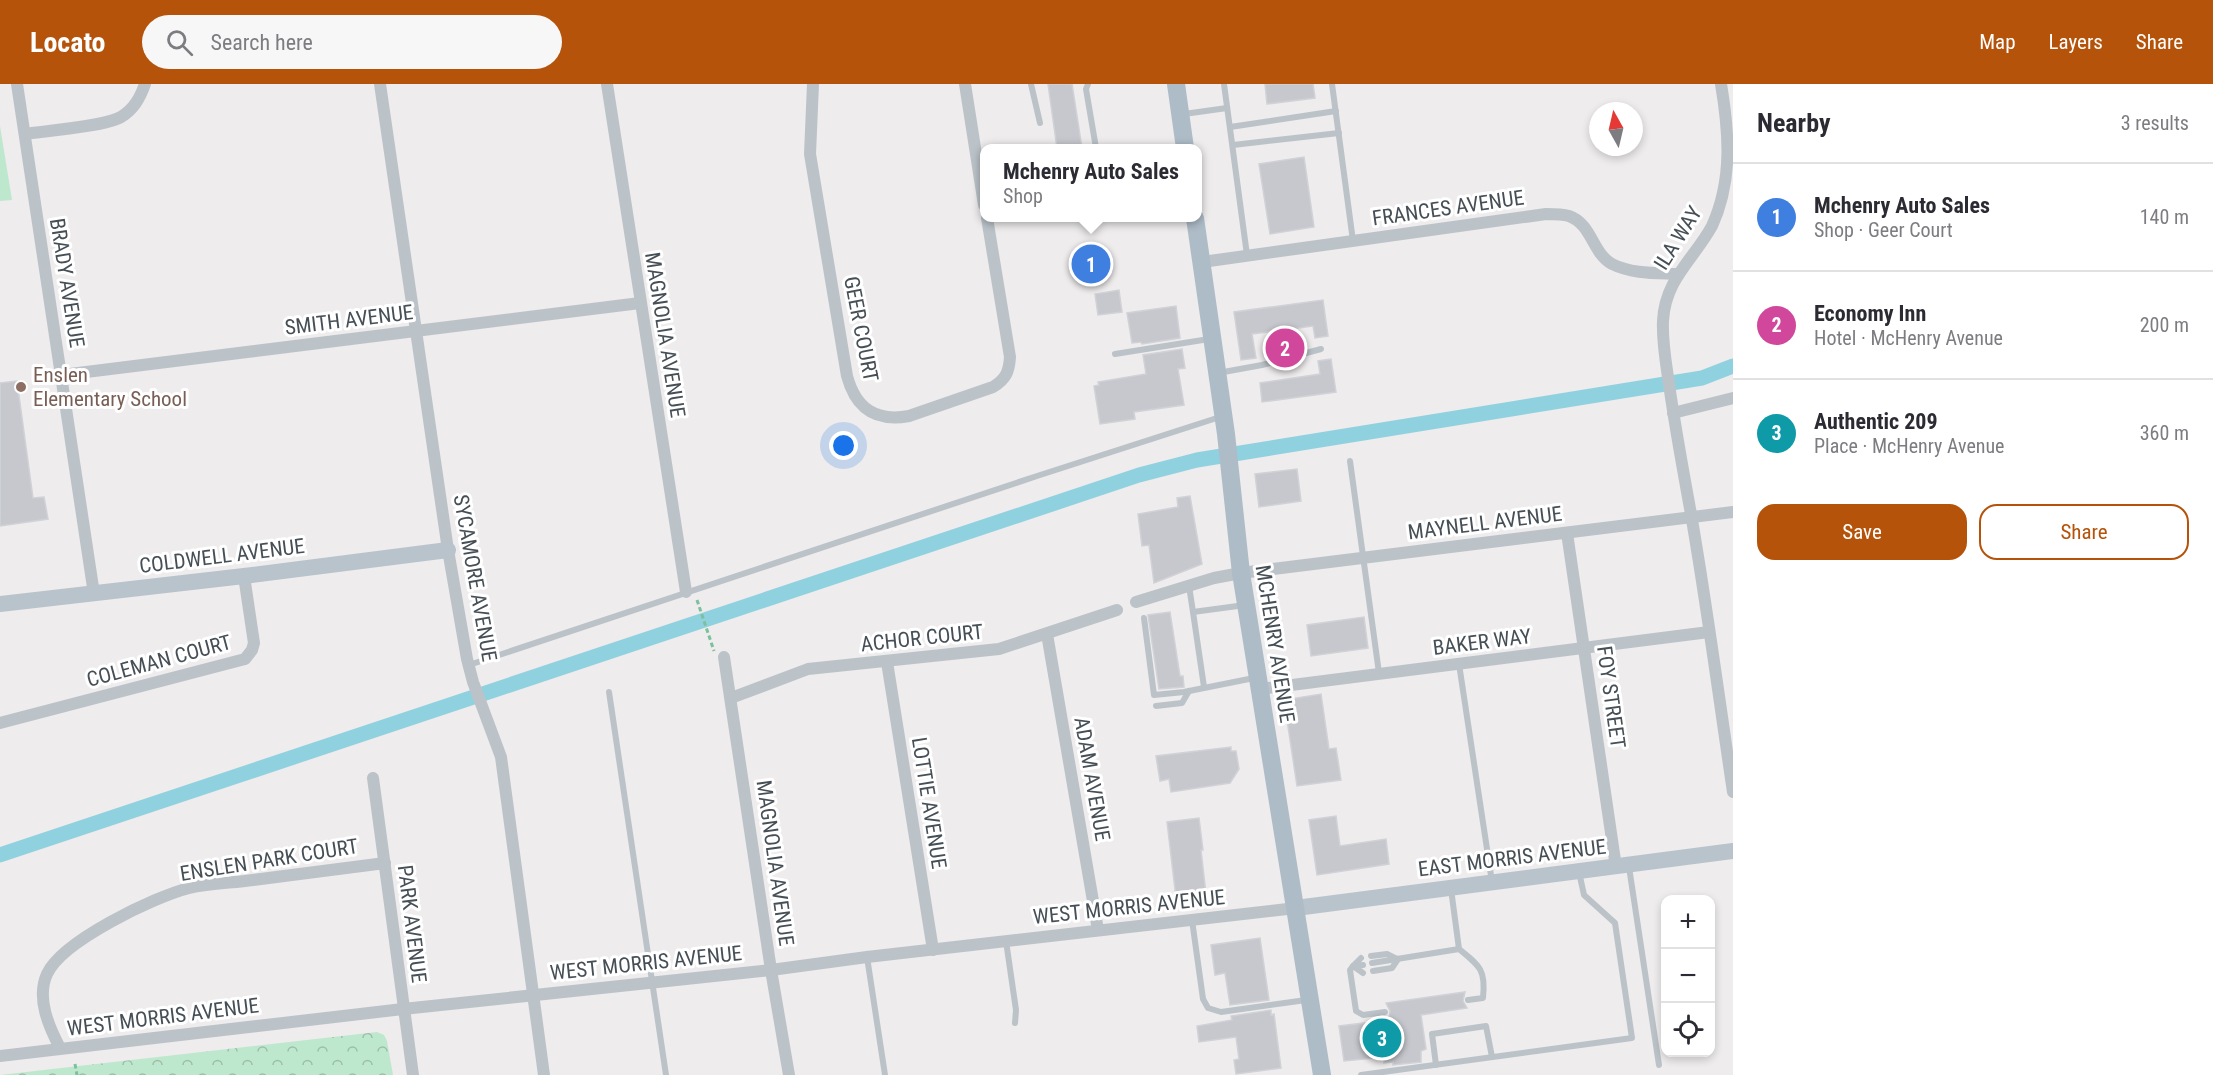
<!DOCTYPE html>
<html lang="en">
<head>
<meta charset="utf-8">
<style>
	:root { --surface:#fff; --page:#f7f7f7; --text:#2b2b33; --muted:#7c7c81; --line:#e1e1e2; --accent:#b45309 }
	body { margin:0; font-family:"Roboto Condensed",sans-serif; background:var(--page); color:var(--text) }
	.controls { position:absolute; right:18px; bottom:18px; display:grid; overflow:hidden; border-radius:12px; box-shadow:0 3px 9px #0003 }
	.controls button { width:54px; height:54px; display:grid; place-items:center; padding:0; border:0; border-bottom:2px solid var(--line); background:var(--surface); color:var(--text); font:30px sans-serif }
	.compass { position:absolute; left:1589px; top:18px; width:54px; height:54px; border-radius:50%; background:var(--surface); box-shadow:0 3px 9px #0003; rotate:352deg }
	.you { position:absolute; left:844px; top:362px; width:21px; height:21px; margin:-15px; border:4px solid #fff; border-radius:50%; background:#1a73e8; box-shadow:0 0 0 9px #1a73e833 }
	.badge { display:grid; place-items:center; width:39px; height:39px; border-radius:50%; background:var(--accent); color:#fff; font-size:20px; font-weight:700 }
	.pin { position:absolute; translate:-50% -50%; border:3px solid #fff; box-shadow:0 2px 6px #0006 }
	.popup { position:absolute; left:980px; top:60px; width:222px; height:78px; box-sizing:border-box; display:grid; place-content:center; border-radius:12px; background:var(--surface); filter:drop-shadow(0 2px 4px #0005); font-size:20px; white-space:nowrap; color:var(--muted) }
	.popup b { font-size:22px; color:var(--text) }
	.popup::after { content:''; position:absolute; left:50%; top:100%; margin-left:-12px; border:12px solid transparent; border-top-color:var(--surface) }
	.list { margin:0; padding:0; list-style:none }
	h2 { display:flex; justify-content:space-between; align-items:center; height:78px; margin:0; padding:0 24px; font-size:26px }
	h2 small { font-size:20px; font-weight:400; color:var(--muted) }
	.list li { display:grid; grid-template-columns:39px 1fr auto; gap:18px; align-items:center; box-sizing:border-box; height:108px; padding:0 24px; border-top:2px solid var(--line) }
	.list b { display:block; font-size:22px; white-space:nowrap }
	.list p { margin:0; font-size:20px; white-space:nowrap; color:var(--muted) }
	.list em { font-size:20px; font-style:normal; color:var(--muted) }
	.actions { display:flex; gap:12px; padding:18px 24px }
	.actions a { flex:1; padding:14px 0; border:2px solid var(--accent); border-radius:18px; text-align:center; font-size:21px; color:var(--accent) }
	.actions .main { background:var(--accent); color:#fff }
	.icon { flex:none; width:33px; height:33px; fill:none; stroke:currentColor; stroke-width:2; stroke-linecap:round; stroke-linejoin:round }
	.map { position:relative; flex:none; width:1733px; height:991px; overflow:hidden }
	header { display:flex; align-items:center; gap:36px; box-sizing:border-box; height:84px; padding:0 30px; background:var(--accent); color:#fff }
	header strong { font-size:28px }
	nav { display:flex; gap:33px; margin-inline-start:auto; font-size:21px }
	.search { width:420px; height:54px; background:var(--page); display:flex; align-items:center; gap:15px; box-sizing:border-box; padding:0 21px; border-radius:33px; color:var(--muted); font-size:22px }
	main { display:flex }
	aside { flex:1; background:var(--surface) }
	.map>svg:first-child { display:block }
	.grass { fill:#bee8cd }
	.forest { fill:url(#forest-crowns) }
	.lines { fill:none; stroke-linecap:round; stroke-linejoin:round }
	.canal { stroke:#90d1e0; stroke-width:15 }
	.building { fill:#c7c8ce; stroke:#d0d2d7; stroke-width:1.5 }
	.path { stroke:#7bc19d; stroke-width:3; stroke-dasharray:4.5 3; stroke-linecap:butt }
	.lane { stroke:#bbc3c9; stroke-width:6 }
	.street { stroke:#bbc3c9; stroke-width:12 }
	.secondary { stroke:#b9c3cc; stroke-width:16 }
	.primary { stroke:#aebcc8; stroke-width:18 }
	.education-dot { fill:#8d6e63; stroke:#fff; stroke-width:2 }
	.labels { text-anchor:middle; stroke-width:6; stroke-linejoin:round; paint-order:stroke }
	.street-label { font-size:21px; fill:#464f56; stroke:#fff }
	.education-label { font-size:21px; fill:#785e54; stroke:#fff; text-anchor:start }
</style>
</head>
<body>
<header>
<strong>Locato</strong>
<div class="search"><svg class="icon" aria-label="search" viewBox="0 0 24 24"><circle cx="10" cy="10" r="6"/><path d="M15 15l6 6"/></svg>Search here</div>
<nav><a>Map</a><a>Layers</a><a>Share</a></nav>
</header>
<main>
<div class="map">
<svg width="1733" height="991" viewBox="0 0 1733 991">
	<defs>
		<pattern id="forest-crowns" width="20" height="18" patternUnits="userSpaceOnUse" patternTransform="scale(1.5)"><rect width="20" height="18" fill="#bee8cd"/><path d="M2 6a3 3 0 1 1 6 0M12 15a3 3 0 1 1 6 0" fill="none" stroke="#9cbea9"/></pattern>
	</defs>
	<rect width="100%" height="100%" fill="#eeecec"/>
	<path class="grass" d="M0,42L12,116L0,117Z"/>
	<path class="forest" d="M377,948L384,951L387,957L393,991H0Z"/>
	<g class="lines">
		<path class="canal" d="M0,771L1139,391L1197,376L1702,294L1733,282"/>
	</g>
	<g class="building">
		<path d="M1048,0H1072L1082,64H1057Z"/>
		<path d="M1265,0H1313L1315,14L1267,20Z"/>
		<path d="M1304,73L1314,143L1270,150L1259,80Z"/>
		<path d="M1098,171L1102,197L1086,199L1083,173Z"/>
		<path d="M1119,206L1122,228L1098,231L1095,210Z"/>
		<path d="M1323,216L1328,252L1315,254L1313,242L1252,250L1256,274L1241,276L1234,228Z"/>
		<path d="M1176,222L1180,254L1142,260L1141,258L1132,259L1127,229Z"/>
		<path d="M1182,265L1185,284L1178,285L1184,321L1134,328L1135,335L1100,340L1094,302L1099,301L1098,298L1146,290L1143,271Z"/>
		<path d="M1331,275L1336,308L1262,318L1260,299L1320,290L1318,277Z"/>
		<path d="M17,297L33,414L44,413L48,435L0,442V299Z"/>
		<path d="M1297,385L1301,417L1259,423L1255,390Z"/>
		<path d="M1190,412L1202,480L1154,499L1149,461L1142,462L1138,430L1178,423L1177,414Z"/>
		<path d="M1170,528L1180,592H1183L1184,603L1159,605L1148,531Z"/>
		<path d="M1364,533L1368,564L1311,572L1307,541Z"/>
		<path d="M1321,610L1329,665L1336,664L1341,696L1297,702L1284,616Z"/>
		<path d="M1231,663V667H1236L1239,685L1230,699L1171,708L1169,695L1160,697L1156,672Z"/>
		<path d="M1336,732L1340,762L1386,755L1389,780L1317,791L1309,736Z"/>
		<path d="M1199,734L1203,766H1201L1206,810L1176,814L1167,738Z"/>
		<path d="M1260,854L1269,916L1230,921L1225,889L1215,891L1211,861Z"/>
		<path d="M1465,908L1463,917L1467,924L1421,931L1426,965L1421,967V978L1393,981V978L1384,979L1385,973L1344,977L1339,942L1389,936L1390,927L1386,919Z"/>
		<path d="M1271,926V931L1274,930L1281,984L1236,990L1234,976L1239,975L1236,953L1199,958L1197,942L1232,936L1231,932Z"/>
	</g>
	<g class="lines">
		<g class="path">
			<path d="M697,516L714,567"/>
			<path d="M75,980L77,991"/>
		</g>
		<g class="lane">
			<path d="M1031,0L1040,39"/>
			<path d="M1088,0L1086,5L1096,64"/>
			<path d="M1224,0L1247,171"/>
			<path d="M1332,0L1353,157"/>
			<path d="M1184,30L1227,24"/>
			<path d="M1230,43L1336,27"/>
			<path d="M1233,61L1339,49"/>
			<path d="M1115,270L1209,255"/>
			<path d="M1218,289L1262,281L1321,265"/>
			<path d="M1350,377L1379,589"/>
			<path d="M1189,502L1193,528"/>
			<path d="M1144,534L1154,611L1184,608L1254,594"/>
			<path d="M1459,580L1492,798"/>
			<path d="M469,581L1037,392L1220,333"/>
			<path d="M1204,603L1193,528L1245,521"/>
			<path d="M609,608L666,991"/>
			<path d="M1156,622L1182,619L1189,607"/>
			<path d="M1629,783L1659,981"/>
			<path d="M1192,836L1203,915L1208,924L1221,928L1306,916"/>
			<path d="M1006,857L1016,926L1015,939"/>
			<path d="M1459,865C1480,882 1486,886 1483,914L1468,916"/>
			<path d="M1371,872L1387,870L1397,875"/>
			<path d="M867,873L885,991"/>
			<path d="M1361,874L1353,882L1363,889"/>
			<path d="M1372,879L1459,865L1451,805"/>
			<path d="M1363,881L1353,882L1350,886L1356,927L1363,931L1385,928"/>
			<path d="M1373,887L1392,884L1398,875"/>
			<path d="M1436,981L1432,950L1486,942L1492,973"/>
			<path d="M1361,991L1632,954L1615,839L1584,811L1579,788"/>
		</g>
		<g class="street">
			<path d="M17,0L94,510"/>
			<path d="M380,0L448,466L467,575L473,598L501,673L544,991"/>
			<path d="M607,0L686,508"/>
			<path d="M813,0L810,70L847,292C856,325 876,338 909,332L993,303C1006,295 1009,288 1010,273L987,134"/>
			<path d="M965,0L984,121"/>
			<path d="M1721,0C1729,48 1733,96 1712,142C1694,175 1665,195 1663,237C1662,258 1666,279 1669,300C1675,343 1683,386 1691,430C1707,522 1719,615 1733,708"/>
			<path d="M25,50C46,47 106,42 121,33C134,25 140,14 145,0"/>
			<path d="M1202,178L1546,130C1553,130 1562,130 1569,132C1592,140 1592,169 1612,180C1632,190 1656,189 1677,190"/>
			<path d="M62,291L640,219"/>
			<path d="M1673,329L1733,314"/>
			<path d="M1567,449L1616,783"/>
			<path d="M1136,518L1214,494L1241,489L1733,428"/>
			<path d="M1047,550L1098,846"/>
			<path d="M724,573L771,886L789,991"/>
			<path d="M887,578L933,866"/>
			<path d="M1260,605L1709,548"/>
			<path d="M731,614L808,585L999,565L1117,526"/>
			<path d="M0,639L245,575L252,566L254,559L244,492"/>
			<path d="M373,694L413,991"/>
			<path d="M60,964C49,943 36,914 47,890C62,857 154,813 189,804C210,799 232,799 253,796C297,790 341,785 385,779"/>
			<path d="M0,972L403,925L771,886L867,873L1296,824"/>
		</g>
		<g class="secondary">
			<path d="M0,520L244,492L448,466"/>
			<path d="M1296,824L1733,767"/>
		</g>
		<g class="primary">
			<path d="M1176,0L1185,64"/>
			<path d="M1195,134L1226,350L1241,489L1322,991"/>
		</g>
	</g>
	<circle class="education-dot" cx="21" cy="303" r="6"/>
	<g class="labels">
		<g class="street-label">
			<text transform="translate(1448 124) rotate(-8)" y="7">FRANCES AVENUE</text>
			<text transform="translate(1678 154) rotate(-58)" y="7">ILA WAY</text>
			<text transform="translate(67 199) rotate(81)" y="7">BRADY AVENUE</text>
			<text transform="translate(349 236) rotate(-7)" y="7">SMITH AVENUE</text>
			<text transform="translate(861 245) rotate(79)" y="7">GEER COURT</text>
			<text transform="translate(665 251) rotate(81)" y="7">MAGNOLIA AVENUE</text>
			<text transform="translate(1485 439) rotate(-7)" y="7">MAYNELL AVENUE</text>
			<text transform="translate(222 472) rotate(-7)" y="7">COLDWELL AVENUE</text>
			<text transform="translate(475 494) rotate(80)" y="7">SYCAMORE AVENUE</text>
			<text transform="translate(922 554) rotate(-6)" y="7">ACHOR COURT</text>
			<text transform="translate(1482 558) rotate(-7)" y="7">BAKER WAY</text>
			<text transform="translate(1275 560) rotate(81)" y="7">MCHENRY AVENUE</text>
			<text transform="translate(159 577) rotate(-15)" y="7">COLEMAN COURT</text>
			<text transform="translate(1611 613) rotate(82)" y="7">FOY STREET</text>
			<text transform="translate(1092 695) rotate(80)" y="7">ADAM AVENUE</text>
			<text transform="translate(929 719) rotate(81)" y="7">LOTTIE AVENUE</text>
			<text transform="translate(1512 774) rotate(-7)" y="7">EAST MORRIS AVENUE</text>
			<text transform="translate(269 776) rotate(-9)" y="7">ENSLEN PARK COURT</text>
			<text transform="translate(775 779) rotate(82)" y="7">MAGNOLIA AVENUE</text>
			<text transform="translate(1129 823) rotate(-6)" y="7">WEST MORRIS AVENUE</text>
			<text transform="translate(412 840) rotate(83)" y="7">PARK AVENUE</text>
			<text transform="translate(646 879) rotate(-6)" y="7">WEST MORRIS AVENUE</text>
			<text transform="translate(163 933) rotate(-7)" y="7">WEST MORRIS AVENUE</text>
		</g>
		<g class="education-label">
			<text x="33" y="298">Enslen<tspan x="33" dy="24">Elementary School</tspan></text>
		</g>
	</g>
</svg>
<div class="controls">
<button>+</button>
<button>−</button>
<button><svg class="icon" aria-label="locate" viewBox="0 0 24 24"><circle cx="12" cy="12" r="6"/><path d="M12 2v4M12 18v4M2 12h4M18 12h4"/></svg></button>
</div>
<svg class="compass" viewBox="-18 -18 36 36"><path d="M0-13l5 13h-10z" fill="#e53935"/><path d="M0 13l5-13h-10z" fill="#7c7c81"/></svg>
<div class="you"></div>
<div class="pin badge" style="left:1091px;top:180px;background:#3f7fe0">1</div>
<div class="popup"><b>Mchenry Auto Sales</b>Shop</div>
<div class="pin badge" style="left:1285px;top:264px;background:#d1479c">2</div>
<div class="pin badge" style="left:1382px;top:954px;background:#0f9aa8">3</div>
</div>
<aside>
<h2>Nearby<small>3 results</small></h2>
<ul class="list">
<li><span class="badge" style="background:#3f7fe0">1</span><div><b>Mchenry Auto Sales</b><p>Shop · Geer Court</p></div><em>140 m</em></li>
<li><span class="badge" style="background:#d1479c">2</span><div><b>Economy Inn</b><p>Hotel · McHenry Avenue</p></div><em>200 m</em></li>
<li><span class="badge" style="background:#0f9aa8">3</span><div><b>Authentic 209</b><p>Place · McHenry Avenue</p></div><em>360 m</em></li>
</ul>
<div class="actions"><a class="main">Save</a><a>Share</a></div>
</aside>
</main>
</body>
</html>
